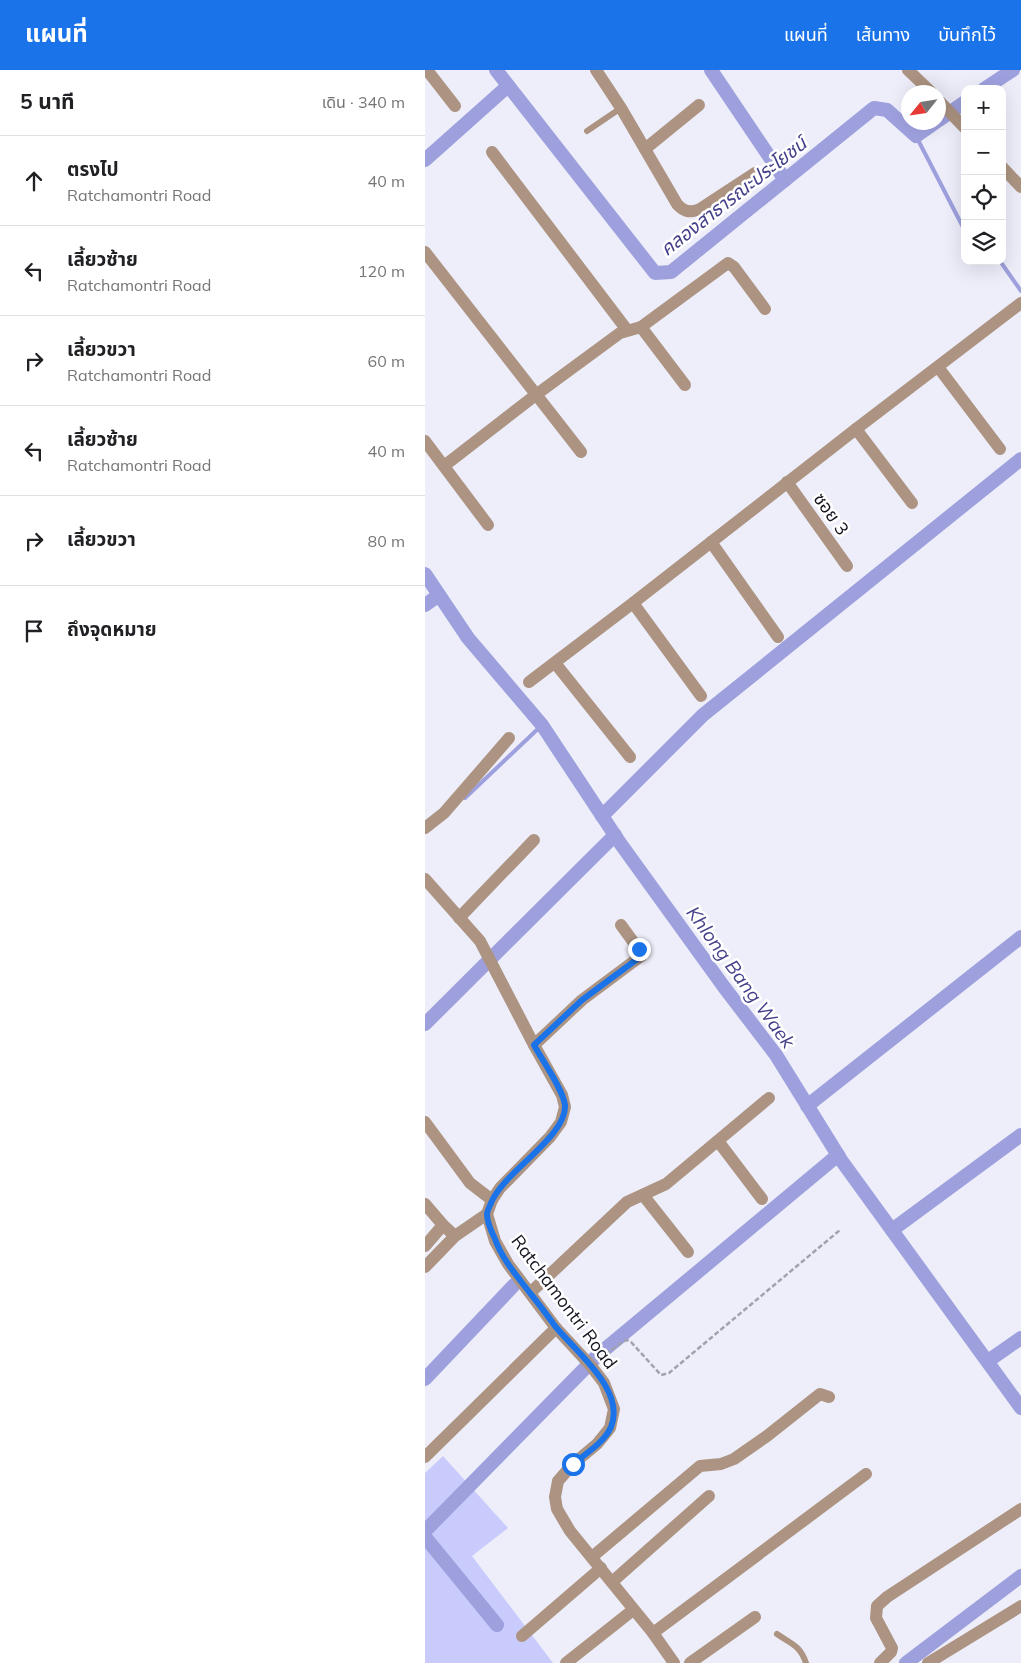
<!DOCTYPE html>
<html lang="th">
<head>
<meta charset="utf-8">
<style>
	:root { --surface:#fff; --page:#f6f6f6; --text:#202124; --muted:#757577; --line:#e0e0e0; --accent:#1a73e8 }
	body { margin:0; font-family:Mulish,"Noto Sans Thai",sans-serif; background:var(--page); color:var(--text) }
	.controls { position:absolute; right:15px; top:15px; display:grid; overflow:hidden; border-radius:10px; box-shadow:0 5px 20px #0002 }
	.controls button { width:45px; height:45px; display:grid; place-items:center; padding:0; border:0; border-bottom:1px solid var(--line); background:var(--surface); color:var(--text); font:25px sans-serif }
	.compass { position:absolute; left:476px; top:15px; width:45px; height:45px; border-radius:50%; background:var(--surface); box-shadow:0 5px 20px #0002; rotate:240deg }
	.stop { position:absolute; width:15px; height:15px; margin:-11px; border:4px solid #1a73e8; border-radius:50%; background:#fff }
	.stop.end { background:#1a73e8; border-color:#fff; box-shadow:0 1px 5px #0008 }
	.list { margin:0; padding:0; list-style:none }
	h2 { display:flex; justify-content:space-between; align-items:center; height:65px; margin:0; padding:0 20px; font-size:21px }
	h2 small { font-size:16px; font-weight:400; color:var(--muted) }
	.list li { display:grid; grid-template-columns:32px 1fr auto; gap:15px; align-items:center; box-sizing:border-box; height:90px; padding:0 20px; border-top:1px solid var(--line) }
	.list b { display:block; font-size:19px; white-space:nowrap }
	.list p { margin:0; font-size:16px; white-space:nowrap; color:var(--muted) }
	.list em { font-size:16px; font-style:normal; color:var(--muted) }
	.icon { flex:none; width:28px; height:28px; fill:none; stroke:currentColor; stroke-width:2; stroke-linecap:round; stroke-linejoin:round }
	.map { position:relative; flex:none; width:596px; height:1593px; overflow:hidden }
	header { display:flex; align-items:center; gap:30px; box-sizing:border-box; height:70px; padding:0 25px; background:var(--accent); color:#fff }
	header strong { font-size:24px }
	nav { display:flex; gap:28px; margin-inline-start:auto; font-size:18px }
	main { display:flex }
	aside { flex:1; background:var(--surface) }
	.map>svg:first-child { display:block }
	.green { fill:#c8cbfc }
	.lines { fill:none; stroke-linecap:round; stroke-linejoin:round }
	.stream { stroke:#9da0dd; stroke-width:4 }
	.canal { stroke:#9da0dd; stroke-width:14 }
	.path { stroke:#a1a2ad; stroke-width:2.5; stroke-dasharray:5 2.5; stroke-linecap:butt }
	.service { stroke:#ad9482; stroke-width:6 }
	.minor { stroke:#ad9482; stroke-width:12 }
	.tertiary { stroke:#ad9482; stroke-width:12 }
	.route { stroke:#1a73e8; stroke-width:6 }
	.labels { text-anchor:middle; stroke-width:5; stroke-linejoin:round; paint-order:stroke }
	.street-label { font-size:18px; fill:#141520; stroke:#fff }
	.water-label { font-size:19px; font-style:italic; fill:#43408a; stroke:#fff }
</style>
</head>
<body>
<header>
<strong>แผนที่</strong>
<nav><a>แผนที่</a><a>เส้นทาง</a><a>บันทึกไว้</a></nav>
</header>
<main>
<aside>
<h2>5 นาที<small>เดิน · 340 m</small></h2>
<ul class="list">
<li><svg class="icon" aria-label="ahead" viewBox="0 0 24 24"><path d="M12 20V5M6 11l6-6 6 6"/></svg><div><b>ตรงไป</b><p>Ratchamontri Road</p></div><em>40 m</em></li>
<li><svg class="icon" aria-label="left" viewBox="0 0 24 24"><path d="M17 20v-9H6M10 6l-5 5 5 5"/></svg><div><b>เลี้ยวซ้าย</b><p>Ratchamontri Road</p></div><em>120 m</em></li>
<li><svg class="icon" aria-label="right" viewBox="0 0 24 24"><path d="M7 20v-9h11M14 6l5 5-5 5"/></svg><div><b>เลี้ยวขวา</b><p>Ratchamontri Road</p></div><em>60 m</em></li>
<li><svg class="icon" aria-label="left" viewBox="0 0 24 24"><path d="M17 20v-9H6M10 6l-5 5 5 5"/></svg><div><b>เลี้ยวซ้าย</b><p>Ratchamontri Road</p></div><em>40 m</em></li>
<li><svg class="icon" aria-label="right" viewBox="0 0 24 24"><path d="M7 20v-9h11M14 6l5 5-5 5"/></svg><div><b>เลี้ยวขวา</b></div><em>80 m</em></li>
<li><svg class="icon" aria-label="arrive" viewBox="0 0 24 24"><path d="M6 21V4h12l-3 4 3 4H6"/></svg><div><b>ถึงจุดหมาย</b></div></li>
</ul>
</aside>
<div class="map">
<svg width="596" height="1593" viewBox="0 0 596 1593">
	<rect width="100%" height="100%" fill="#edeefa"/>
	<path class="green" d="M18,1386L83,1458L47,1486L128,1593H0V1403Z"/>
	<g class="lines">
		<g class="stream">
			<path d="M491,66L540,161"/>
			<path d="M575,191L596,221"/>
			<path d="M40,728L117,655"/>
		</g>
		<g class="canal">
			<path d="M71,0L230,203L246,202L449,38L462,40L491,66L511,52"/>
			<path d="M286,0L360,110"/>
			<path d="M559,19L588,0"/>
			<path d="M514,50L540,32"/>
			<path d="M0,90L83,16"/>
			<path d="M0,504L43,568L117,655L195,773L299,917L351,985L416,1090L596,1338"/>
			<path d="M0,535L14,525"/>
			<path d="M177,746L278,645L596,389"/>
			<path d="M0,954L190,765"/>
			<path d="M382,1036L596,867"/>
			<path d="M467,1160L596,1065"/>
			<path d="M563,1291L596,1268"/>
			<path d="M0,1309L89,1215"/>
			<path d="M0,1461L173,1285L413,1085"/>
			<path d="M0,1467L72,1555"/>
			<path d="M481,1593L596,1506"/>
		</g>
		<path class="path" d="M175,1289L197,1272L202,1270L206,1272L236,1305L244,1303L415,1160"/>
		<g class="service">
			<path d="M162,61L196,38"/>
			<path d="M352,1564C366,1574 375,1575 381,1593"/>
		</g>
		<g class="minor">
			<path d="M2,0L30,36"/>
			<path d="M171,0L196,38L252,134C259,142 265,143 275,139L330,103"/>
			<path d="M483,0L506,22"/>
			<path d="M514,31L540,58"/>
			<path d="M220,79L274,35"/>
			<path d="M67,82L202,260"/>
			<path d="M577,97L596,117"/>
			<path d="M0,182L156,382"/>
			<path d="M216,257L260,315"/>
			<path d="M513,297L575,379"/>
			<path d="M431,359L487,433"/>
			<path d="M0,371L63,455"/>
			<path d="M19,396L112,324L195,263L216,257L303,193L309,197L340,239"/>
			<path d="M362,412L422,496"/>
			<path d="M286,472L353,567"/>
			<path d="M208,533L276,626"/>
			<path d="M130,593L205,687"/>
			<path d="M104,612L208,533L431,359L596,233"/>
			<path d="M0,758L19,743L84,668"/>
			<path d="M34,848L109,770"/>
			<path d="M109,975L157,930L216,886L217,884L196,855"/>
			<path d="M0,1052L45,1113L67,1130"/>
			<path d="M293,1071L337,1129"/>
			<path d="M218,1125L263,1182"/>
			<path d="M0,1134L18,1155L30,1166"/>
			<path d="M0,1176L18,1155"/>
			<path d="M0,1197L30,1166L62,1144"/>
			<path d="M105,1223L202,1132L241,1114L344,1028"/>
			<path d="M0,1387L131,1258"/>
			<path d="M167,1487L275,1396L296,1394L309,1389L342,1366L395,1324L404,1327"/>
			<path d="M187,1512L284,1426"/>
			<path d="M228,1563L441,1404"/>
			<path d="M97,1566L176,1498"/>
			<path d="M141,1593L208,1540"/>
			<path d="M265,1593L330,1547"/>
			<path d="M455,1593L466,1582L467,1578L451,1548L452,1536L462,1527L596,1439"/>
			<path d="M503,1593L596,1536"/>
		</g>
		<path class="tertiary" d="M0,809L55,871L109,975L137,1025L140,1037L136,1052L125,1067L75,1118L67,1130L62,1144L70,1171L83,1194L131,1258L166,1296L179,1313L189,1339L185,1358L172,1374L148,1394L133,1411L130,1427L132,1439L145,1461L228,1563L249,1593"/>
	</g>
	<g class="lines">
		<path class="route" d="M148,1394C160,1384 179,1373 186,1357C201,1320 151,1282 130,1256C122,1245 114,1234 105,1223C92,1206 77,1189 70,1169C67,1163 62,1151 62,1144C62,1141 65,1136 66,1133C78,1102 142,1067 140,1035C138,1019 117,990 109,975L157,930L215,887L217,884L214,879"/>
	</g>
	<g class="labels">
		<g class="street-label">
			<text transform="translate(406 444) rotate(55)" y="6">ซอย 3</text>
			<text transform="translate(139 1232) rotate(53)" y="6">Ratchamontri Road</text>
		</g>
		<g class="water-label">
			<text transform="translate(308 126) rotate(-38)" y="7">คลองสาธารณะประโยชน์</text>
			<text transform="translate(316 907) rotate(54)" y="7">Khlong Bang Waek</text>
		</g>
	</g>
</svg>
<div class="controls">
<button>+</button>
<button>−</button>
<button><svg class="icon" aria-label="locate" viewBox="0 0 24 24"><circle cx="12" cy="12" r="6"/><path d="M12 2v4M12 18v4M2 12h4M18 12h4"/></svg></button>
<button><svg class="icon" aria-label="layers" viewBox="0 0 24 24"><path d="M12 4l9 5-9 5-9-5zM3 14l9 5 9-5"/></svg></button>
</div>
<svg class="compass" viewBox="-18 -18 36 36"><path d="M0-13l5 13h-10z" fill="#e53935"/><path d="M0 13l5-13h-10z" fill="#757577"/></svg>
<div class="stop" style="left:148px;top:1394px"></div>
<div class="stop end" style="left:214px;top:879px"></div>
</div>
</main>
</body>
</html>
